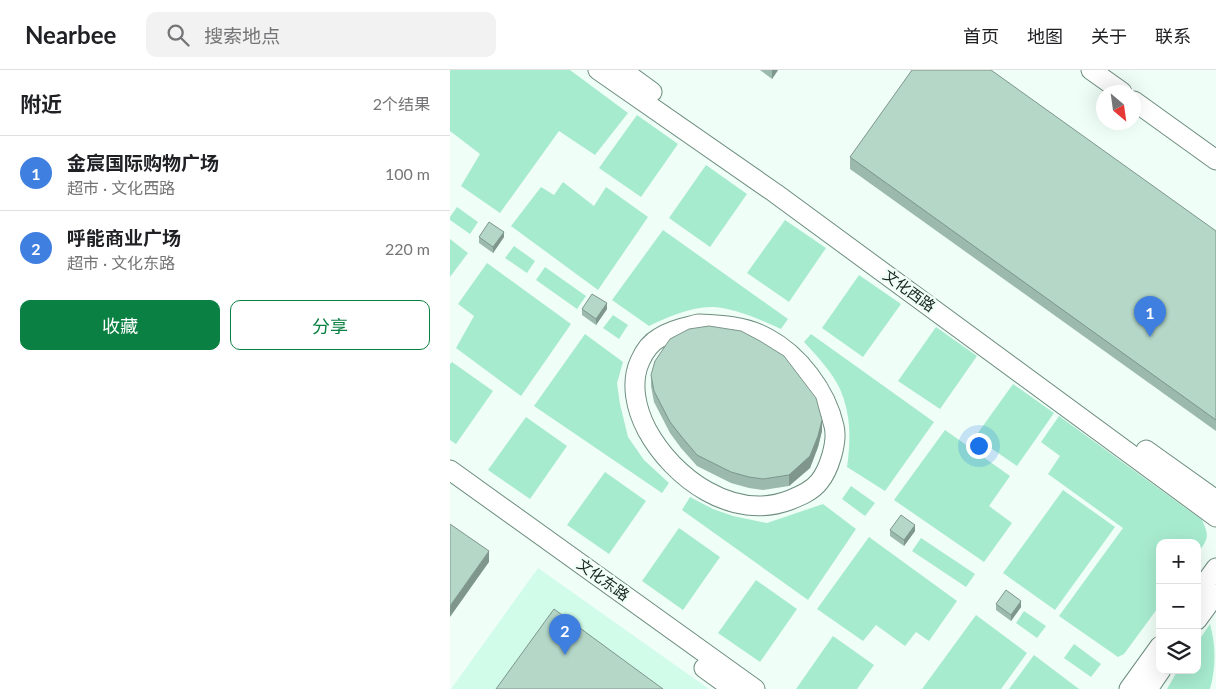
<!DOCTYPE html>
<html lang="zh">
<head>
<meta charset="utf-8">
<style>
	:root { --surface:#fff; --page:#f2f2f2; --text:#202124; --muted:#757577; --line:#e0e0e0; --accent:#0b8043 }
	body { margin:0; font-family:Lato,"Noto Sans SC",sans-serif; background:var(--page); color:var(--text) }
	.controls { position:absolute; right:15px; bottom:15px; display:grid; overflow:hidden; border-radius:10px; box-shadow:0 5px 20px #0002 }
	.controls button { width:45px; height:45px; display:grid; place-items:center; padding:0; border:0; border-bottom:1px solid var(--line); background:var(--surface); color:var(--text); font:25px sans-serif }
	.compass { position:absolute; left:646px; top:15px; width:45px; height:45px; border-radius:50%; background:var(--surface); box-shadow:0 5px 20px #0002; rotate:151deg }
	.you { position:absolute; left:528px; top:375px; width:18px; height:18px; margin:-12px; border:4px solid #fff; border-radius:50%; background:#1a73e8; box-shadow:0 0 0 8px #1a73e833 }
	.badge { display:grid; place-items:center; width:32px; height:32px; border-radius:50%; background:var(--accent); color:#fff; font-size:16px; font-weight:700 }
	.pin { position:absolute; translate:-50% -41px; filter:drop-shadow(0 1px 2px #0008) }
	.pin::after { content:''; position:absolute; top:26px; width:18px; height:15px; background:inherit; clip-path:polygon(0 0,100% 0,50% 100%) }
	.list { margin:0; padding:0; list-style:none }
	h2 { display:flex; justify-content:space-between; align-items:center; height:65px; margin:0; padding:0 20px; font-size:21px }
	h2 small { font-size:16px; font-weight:400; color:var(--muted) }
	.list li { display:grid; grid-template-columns:32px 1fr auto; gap:15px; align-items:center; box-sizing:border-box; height:75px; padding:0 20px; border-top:1px solid var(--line) }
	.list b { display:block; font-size:19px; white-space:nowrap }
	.list p { margin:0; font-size:16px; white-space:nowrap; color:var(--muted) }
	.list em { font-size:16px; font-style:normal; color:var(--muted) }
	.actions { display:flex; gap:10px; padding:15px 20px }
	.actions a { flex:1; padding:11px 0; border:1px solid var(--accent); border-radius:10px; text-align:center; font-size:18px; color:var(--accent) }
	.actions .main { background:var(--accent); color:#fff }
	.icon { flex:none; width:28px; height:28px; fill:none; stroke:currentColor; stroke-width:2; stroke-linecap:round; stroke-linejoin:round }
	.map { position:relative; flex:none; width:766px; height:619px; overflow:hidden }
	header { display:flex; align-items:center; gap:30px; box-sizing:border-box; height:70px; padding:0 25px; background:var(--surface); border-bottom:1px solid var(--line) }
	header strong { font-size:24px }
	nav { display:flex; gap:28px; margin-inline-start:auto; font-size:18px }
	.search { width:350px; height:45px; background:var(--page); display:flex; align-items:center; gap:12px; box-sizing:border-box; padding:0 18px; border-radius:10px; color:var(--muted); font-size:19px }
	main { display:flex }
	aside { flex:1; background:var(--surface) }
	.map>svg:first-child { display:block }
	.built { fill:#d0fce9 }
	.green { fill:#a7ebcf }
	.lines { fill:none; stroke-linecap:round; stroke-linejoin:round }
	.minor-casing { stroke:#6d8d7f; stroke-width:21 }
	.minor { stroke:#fff; stroke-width:19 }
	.wall { fill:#9bb9ac }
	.shaded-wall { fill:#7e968c }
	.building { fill:#b4d7c8; stroke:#7e968c }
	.labels { text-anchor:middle; stroke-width:5; stroke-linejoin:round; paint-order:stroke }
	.street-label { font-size:15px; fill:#182520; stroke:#f0fef8 }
</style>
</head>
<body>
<header>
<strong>Nearbee</strong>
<div class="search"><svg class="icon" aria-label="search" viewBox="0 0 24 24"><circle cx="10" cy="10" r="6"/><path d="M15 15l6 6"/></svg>搜索地点</div>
<nav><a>首页</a><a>地图</a><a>关于</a><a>联系</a></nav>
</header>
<main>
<aside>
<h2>附近<small>2个结果</small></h2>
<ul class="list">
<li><span class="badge" style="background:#3f7fe0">1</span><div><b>金宸国际购物广场</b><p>超市 · 文化西路</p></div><em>100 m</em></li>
<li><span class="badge" style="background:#3f7fe0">2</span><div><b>呼能商业广场</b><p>超市 · 文化东路</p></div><em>220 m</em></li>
</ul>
<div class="actions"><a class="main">收藏</a><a>分享</a></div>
</aside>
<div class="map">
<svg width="766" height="619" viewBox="0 0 766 619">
	<rect width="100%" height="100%" fill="#f0fef8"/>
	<path class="built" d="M88,498L259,619H1Z"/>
	<g class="green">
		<path d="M0,0H120L178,43L145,85L109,61L50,143L11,116L30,84L0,61Z"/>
		<path d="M187,45L228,74L191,127L149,98Z"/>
		<path d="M256,95L297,124L260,177L219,148Z"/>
		<path d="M113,112L144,136L156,117L198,147L148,220L61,156L91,117L104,125Z"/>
		<path d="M7,137L28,152L20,164L0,150V147Z"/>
		<path d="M335,150L376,178L339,232L297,203Z"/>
		<path d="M213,160L338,249L331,259C311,250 283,237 261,237C240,237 218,247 199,256L162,230Z"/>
		<path d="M0,169L18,183L0,207Z"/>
		<path d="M64,176L85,191L77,203L55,188Z"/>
		<path d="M37,193L121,254L71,326L6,278L24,246L8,234Z"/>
		<path d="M95,197L136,226L127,239L86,210Z"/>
		<path d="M409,205L451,234L413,287L372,258Z"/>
		<path d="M163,245L178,255L169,269L153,258Z"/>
		<path d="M486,257L527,286L490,339L448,311Z"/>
		<path d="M135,264L173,292L167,313L170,334L178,367L194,390L219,413L212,423L84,336Z"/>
		<path d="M361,264L484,352L435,421L397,397C401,370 401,344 390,319C383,303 366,285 354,272Z"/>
		<path d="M2,292L43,321L6,374L0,370V294Z"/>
		<path d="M563,314L604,343L567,396L525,367Z"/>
		<path d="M609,346L752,450C760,467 758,469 747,484V473H710V535L674,584L668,587L609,546L673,458L598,404L610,386L591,372Z"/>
		<path d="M76,347L117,376L80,429L38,400Z"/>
		<path d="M495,360L560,406L539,436L562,453L534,492L444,430Z"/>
		<path d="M155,402L196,431L159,484L117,455Z"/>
		<path d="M401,416L425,433L415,446L392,429Z"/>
		<path d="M613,420L665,457L605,540L553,503Z"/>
		<path d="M240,427L263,439L283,446L317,453L373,434L406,459L358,530L232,440Z"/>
		<path d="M229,458L270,487L233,540L192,511Z"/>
		<path d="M419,467L507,531L479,571L466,562L455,576L426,555L413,571L367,539Z"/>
		<path d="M471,468L525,504L516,517L462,481Z"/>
		<path d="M306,510L347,539L310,592L268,563Z"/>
		<path d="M574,541L596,556L587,568L566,553Z"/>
		<path d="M526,545L577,583L551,619H472Z"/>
		<path d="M760,554C766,576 766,597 760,619H717L728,600H747V573Z"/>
		<path d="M383,566L424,595L407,619H346Z"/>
		<path d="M624,574L651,594L641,607L614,588Z"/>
		<path d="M584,585L629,619H559Z"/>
	</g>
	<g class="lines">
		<g class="minor-casing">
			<g id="minor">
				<path d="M148,0L325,123L766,447"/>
				<path d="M172,0L202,22"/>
				<path d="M641,0L672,22"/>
				<path d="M684,31L766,90"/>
				<path d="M248,254C271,255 296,256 317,268C349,285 376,321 384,356C388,372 379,400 369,412C362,421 350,426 340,430C283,452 223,408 197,360C186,339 180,313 190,291C194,282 200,273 209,268C221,260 234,258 248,254Z"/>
				<path d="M696,380L766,430"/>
				<path d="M0,400L305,619"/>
				<path d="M747,524L766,498"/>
				<path d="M747,550L766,524"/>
				<path d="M254,598L283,619"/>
				<path d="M679,619L710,576"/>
				<path d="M698,619L711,600"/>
			</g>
		</g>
		<use href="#minor" class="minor"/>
	</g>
	<g class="wall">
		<path d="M310,0H328L322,9Z"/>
		<path d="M400,87L766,161V361L400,99Z"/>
		<path d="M29,167H54L43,183L29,173Z"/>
		<path d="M132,239H157L146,255L132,245Z"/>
		<path d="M201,305L372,361L368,377L360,398L339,416L313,420L299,418L281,413L247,396L231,378L220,363L204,332L201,316Z"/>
		<path d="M440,460L465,461L454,476L440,466Z"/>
		<path d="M546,534L571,537L561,551L546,540Z"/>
	</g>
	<g class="shaded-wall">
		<path d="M322,0H328L322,9Z"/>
		<path d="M54,162V167L43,183V177Z"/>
		<path d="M157,233V239L146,255V249Z"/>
		<path d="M372,350V361L368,377L360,398L339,416V405Z"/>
		<path d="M465,455V461L454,476V470Z"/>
		<path d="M39,481V492L0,547V536Z"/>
		<path d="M571,531V537L561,551V545Z"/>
	</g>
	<g class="building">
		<path d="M462,0H541L766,161V350L400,87Z"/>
		<path d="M39,152L54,162L43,177L29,167Z"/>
		<path d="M142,224L157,233L146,249L132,239Z"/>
		<path d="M259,256L291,261L310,271L334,286L366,328L372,350L368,366L360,386L339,405L313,409L299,407L281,402L247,385L231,366L220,352L204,321L201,305L205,291L220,269L239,259Z"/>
		<path d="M451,445L465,455L454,470L440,460Z"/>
		<path d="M0,454L39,481L0,536Z"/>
		<path d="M556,520L571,531L561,545L546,534Z"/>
		<path d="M104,539L213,619H46Z"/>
	</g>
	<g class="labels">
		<g class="street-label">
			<text transform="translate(459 221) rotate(36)" y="5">文化西路</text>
			<text transform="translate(153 510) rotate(36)" y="5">文化东路</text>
		</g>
	</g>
</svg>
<div class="controls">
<button>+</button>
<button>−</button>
<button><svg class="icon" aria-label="layers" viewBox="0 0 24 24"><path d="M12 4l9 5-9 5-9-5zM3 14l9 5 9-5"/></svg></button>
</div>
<svg class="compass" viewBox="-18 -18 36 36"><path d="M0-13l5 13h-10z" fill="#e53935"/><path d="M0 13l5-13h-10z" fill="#757577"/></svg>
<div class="you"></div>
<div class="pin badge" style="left:700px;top:267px;background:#3f7fe0">1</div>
<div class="pin badge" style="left:115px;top:585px;background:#3f7fe0">2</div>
</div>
</main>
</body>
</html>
